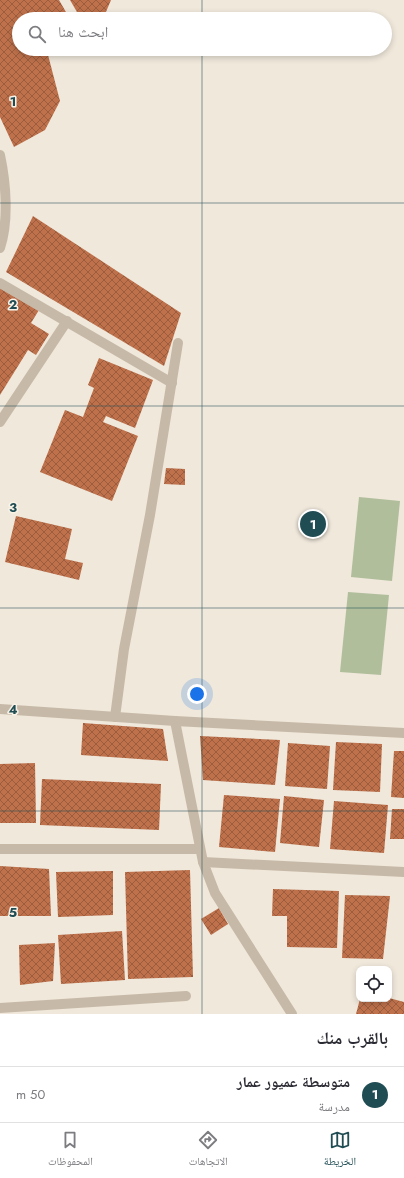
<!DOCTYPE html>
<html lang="ar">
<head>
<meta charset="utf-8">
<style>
	:root { --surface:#fff; --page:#f2f2f3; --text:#2b2b33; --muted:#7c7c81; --line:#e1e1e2; --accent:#204c53 }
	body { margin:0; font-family:Jost,"Noto Naskh Arabic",sans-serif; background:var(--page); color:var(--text); direction:rtl }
	.controls { position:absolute; right:12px; bottom:12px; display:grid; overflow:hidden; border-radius:8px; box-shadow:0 2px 6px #0003 }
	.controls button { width:36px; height:36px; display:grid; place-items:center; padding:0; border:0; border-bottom:1px solid var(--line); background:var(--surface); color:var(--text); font:20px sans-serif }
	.you { position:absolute; left:197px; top:694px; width:14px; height:14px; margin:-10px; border:3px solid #fff; border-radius:50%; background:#1a73e8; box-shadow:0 0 0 6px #1a73e833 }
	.badge { display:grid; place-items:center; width:26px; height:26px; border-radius:50%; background:var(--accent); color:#fff; font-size:13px; font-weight:700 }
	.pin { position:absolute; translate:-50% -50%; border:2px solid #fff; box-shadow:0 1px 4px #0006 }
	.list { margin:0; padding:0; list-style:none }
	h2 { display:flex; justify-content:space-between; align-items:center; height:52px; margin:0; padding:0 16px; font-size:17px }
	h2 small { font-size:13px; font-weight:400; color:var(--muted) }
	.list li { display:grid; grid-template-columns:26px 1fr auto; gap:12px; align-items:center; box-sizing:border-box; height:56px; padding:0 16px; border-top:1px solid var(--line) }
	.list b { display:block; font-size:15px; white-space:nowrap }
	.list p { margin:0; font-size:13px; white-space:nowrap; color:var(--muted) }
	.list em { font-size:13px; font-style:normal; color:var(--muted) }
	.icon { flex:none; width:22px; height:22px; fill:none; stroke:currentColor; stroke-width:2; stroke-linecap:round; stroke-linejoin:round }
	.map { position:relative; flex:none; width:404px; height:1014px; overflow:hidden; direction:ltr }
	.search { position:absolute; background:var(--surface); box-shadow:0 2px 6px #0003; left:12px; right:12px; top:12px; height:44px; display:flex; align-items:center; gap:10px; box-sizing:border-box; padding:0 14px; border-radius:22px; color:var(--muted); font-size:15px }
	.sheet { height:108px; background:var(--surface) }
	nav { display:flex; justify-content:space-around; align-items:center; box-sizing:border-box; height:56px; border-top:1px solid var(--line); background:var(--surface); font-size:11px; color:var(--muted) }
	nav a { display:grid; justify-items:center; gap:2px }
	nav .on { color:var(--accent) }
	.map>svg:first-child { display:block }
	.garden { fill:#b0be9c }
	.building { fill:url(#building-cross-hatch) }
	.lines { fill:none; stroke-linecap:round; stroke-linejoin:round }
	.minor { stroke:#c7b9a8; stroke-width:10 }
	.grid { fill:none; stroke:#204c53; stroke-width:1; stroke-opacity:0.55 }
	.grid-label { font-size:13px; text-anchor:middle; font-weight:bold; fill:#204c53; stroke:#f8f2e7; stroke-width:3; stroke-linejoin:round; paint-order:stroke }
</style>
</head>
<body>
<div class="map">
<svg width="404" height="1014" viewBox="0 0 404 1014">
	<defs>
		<pattern id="building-cross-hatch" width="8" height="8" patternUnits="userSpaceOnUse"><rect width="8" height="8" fill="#be714b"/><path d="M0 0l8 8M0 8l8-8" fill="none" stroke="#9b5d3e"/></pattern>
	</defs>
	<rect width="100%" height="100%" fill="#f0e8db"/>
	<g class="garden">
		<path d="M359,497L400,501L392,581L351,577Z"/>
		<path d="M348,592L389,595L381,675L340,672Z"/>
	</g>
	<g class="building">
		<path d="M0,0H59L70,19H19V49H51L47,51L60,101L45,130L14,147L0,117Z"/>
		<path d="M70,0H111L103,19H81Z"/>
		<path d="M33,216L181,313L164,366L6,272Z"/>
		<path d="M0,286L39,310L31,323L49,334L36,355L28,350L0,395Z"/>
		<path d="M99,358L153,380L135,428L106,416L103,422L138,436L112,501L40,472L65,410L83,417L94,388L88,385Z"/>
		<path d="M166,468L185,469V485L164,484Z"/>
		<path d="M16,516L72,529L65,559L83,563L79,580L5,562Z"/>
		<path d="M83,723L163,729L168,761L81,755Z"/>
		<path d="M200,736L280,740L275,785L203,780Z"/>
		<path d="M336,742L382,744L380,792L333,790Z"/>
		<path d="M288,743L330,746L327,789L285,786Z"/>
		<path d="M394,751H404V798L391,797Z"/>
		<path d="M35,763L36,823H0V764Z"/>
		<path d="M42,779L161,784L159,830L40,825Z"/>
		<path d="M224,795L280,799L275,852L219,847Z"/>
		<path d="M284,796L324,800L319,847L280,843Z"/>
		<path d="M334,801L388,805L384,853L330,849Z"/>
		<path d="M392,809H404V839H390Z"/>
		<path d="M0,866L49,869L51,916H0Z"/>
		<path d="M190,870L193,977L128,979L125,872Z"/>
		<path d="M113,871V915L58,917L56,872Z"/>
		<path d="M273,889L339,891L337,948L287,947V916H272Z"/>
		<path d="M345,895L390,896L383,959L342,958Z"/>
		<path d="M219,908L228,924L211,935L201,919Z"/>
		<path d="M122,931L125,980L61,984L58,935Z"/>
		<path d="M55,943L53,981L20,985L19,945Z"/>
		<path d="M389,998L404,1002V1014H356L360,999H389Z"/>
	</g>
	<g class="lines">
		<g class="minor">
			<path d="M0,155C6,183 9,221 0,248"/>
			<path d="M0,283L172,383"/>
			<path d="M0,422L67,321"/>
			<path d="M0,709L175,721L404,733"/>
			<path d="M115,717L124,649L150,515L178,343"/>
			<path d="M175,721L203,862L215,893L292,1014"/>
			<path d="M0,849H200"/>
			<path d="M203,862L404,872"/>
			<path d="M0,1008L186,996"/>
		</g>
	</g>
	<path class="grid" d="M202,0V19M202,49V1014M0,203H404M0,406H404M0,608H404M0,811H404"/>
	<g class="grid-label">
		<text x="13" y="106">1</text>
		<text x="13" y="309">2</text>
		<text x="13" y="512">3</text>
		<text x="13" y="714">4</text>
		<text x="13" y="917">5</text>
	</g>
</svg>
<div class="controls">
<button><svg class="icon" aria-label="locate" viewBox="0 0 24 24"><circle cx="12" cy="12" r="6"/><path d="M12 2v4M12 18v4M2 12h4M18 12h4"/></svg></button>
</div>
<div class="you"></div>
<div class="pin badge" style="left:313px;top:524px">1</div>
<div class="search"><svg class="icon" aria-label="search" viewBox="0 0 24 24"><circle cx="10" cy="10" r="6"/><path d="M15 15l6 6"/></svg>ابحث هنا</div>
</div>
<section class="sheet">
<h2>بالقرب منك<small></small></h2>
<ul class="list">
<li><span class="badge">1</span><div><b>متوسطة عميور عمار</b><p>مدرسة</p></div><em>50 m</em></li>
</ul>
</section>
<nav>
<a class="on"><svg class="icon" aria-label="map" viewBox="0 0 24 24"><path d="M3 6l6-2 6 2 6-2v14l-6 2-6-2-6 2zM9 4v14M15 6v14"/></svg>الخريطة</a>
<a><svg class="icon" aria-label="directions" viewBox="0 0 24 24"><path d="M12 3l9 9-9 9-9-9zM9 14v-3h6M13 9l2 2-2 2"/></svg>الاتجاهات</a>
<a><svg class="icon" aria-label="saved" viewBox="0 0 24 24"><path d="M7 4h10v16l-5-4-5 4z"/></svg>المحفوظات</a>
</nav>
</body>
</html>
